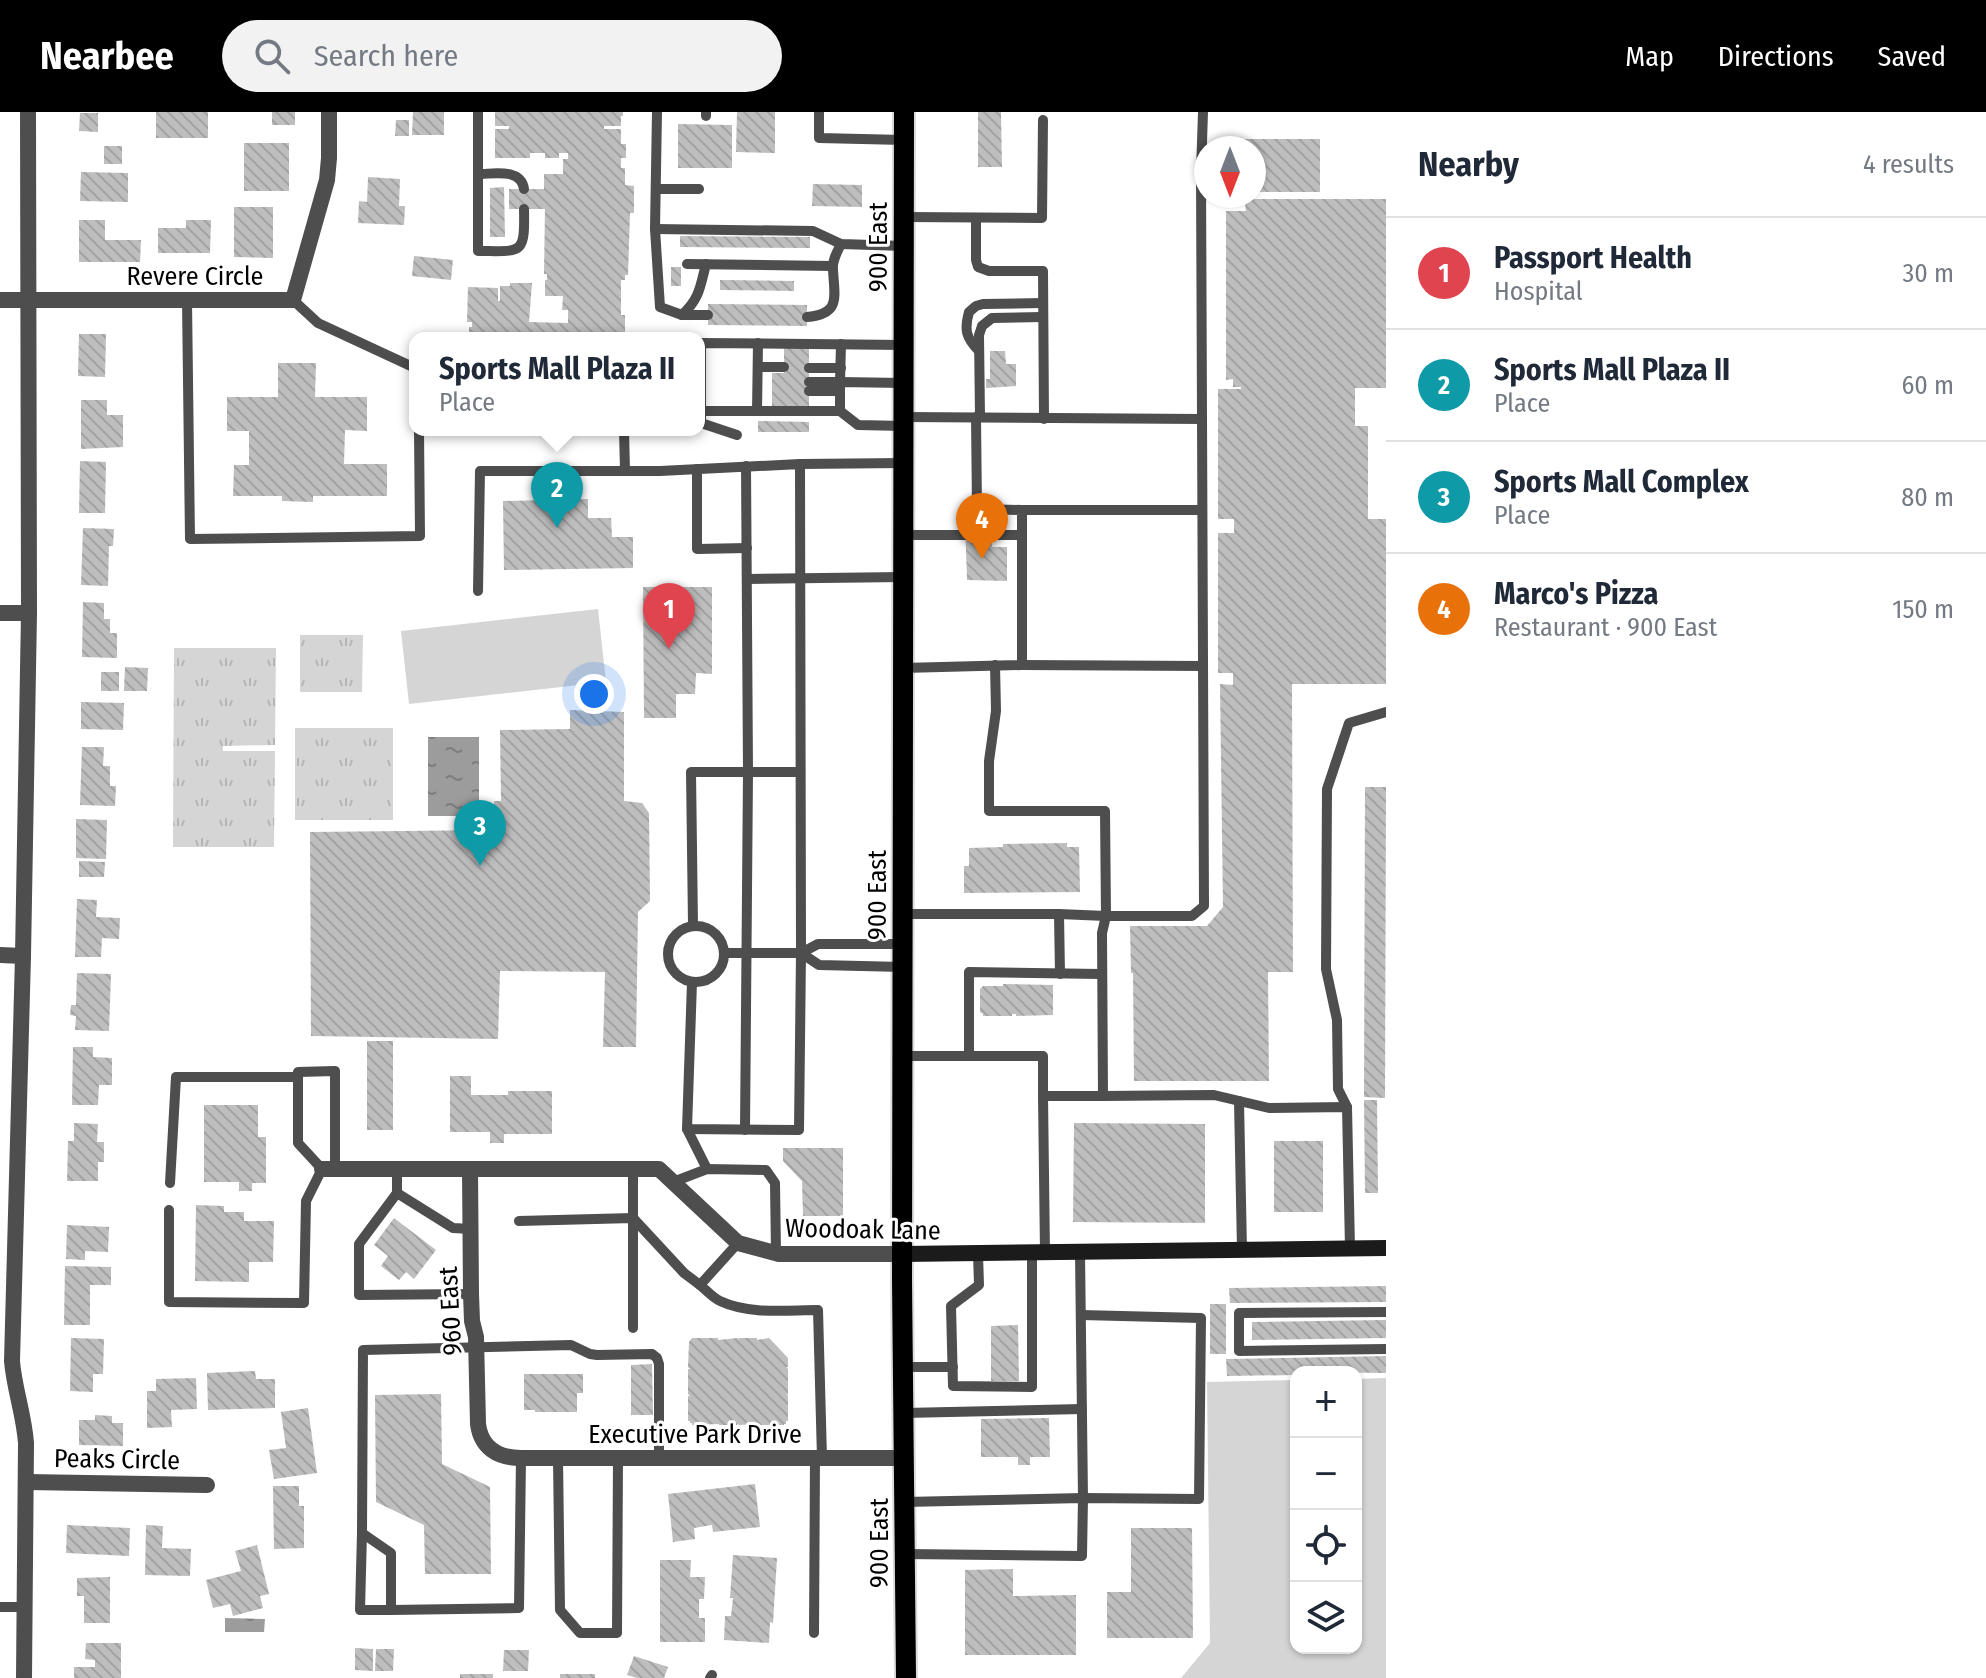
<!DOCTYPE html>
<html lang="en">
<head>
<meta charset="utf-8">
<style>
	:root { --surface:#fff; --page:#f2f2f3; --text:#1f2937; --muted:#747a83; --line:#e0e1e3; --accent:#000 }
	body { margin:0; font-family:"Fira Sans Condensed",sans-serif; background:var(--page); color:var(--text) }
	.controls { position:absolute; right:24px; bottom:24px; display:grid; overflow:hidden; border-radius:16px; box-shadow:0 2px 6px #0004 }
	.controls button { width:72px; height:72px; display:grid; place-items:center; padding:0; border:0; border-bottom:2px solid var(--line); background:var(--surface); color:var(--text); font:40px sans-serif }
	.compass { position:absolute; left:1194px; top:24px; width:72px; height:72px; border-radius:50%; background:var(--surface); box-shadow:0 2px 6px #0004; rotate:180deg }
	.you { position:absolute; left:594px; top:582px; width:28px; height:28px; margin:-20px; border:6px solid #fff; border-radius:50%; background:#1a73e8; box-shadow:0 0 0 12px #1a73e833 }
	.badge { display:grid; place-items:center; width:52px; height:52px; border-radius:50%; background:var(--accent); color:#fff; font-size:26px; font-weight:700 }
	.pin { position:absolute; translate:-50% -66px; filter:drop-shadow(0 2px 4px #0008) }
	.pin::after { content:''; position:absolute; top:42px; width:28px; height:24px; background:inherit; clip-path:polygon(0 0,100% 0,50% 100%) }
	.popup { position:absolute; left:409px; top:220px; width:296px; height:104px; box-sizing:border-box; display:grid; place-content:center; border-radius:16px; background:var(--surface); filter:drop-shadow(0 2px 6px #0005); font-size:26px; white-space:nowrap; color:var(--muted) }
	.popup b { font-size:30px; color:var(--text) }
	.popup::after { content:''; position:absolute; left:50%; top:100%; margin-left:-16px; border:16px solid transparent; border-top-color:var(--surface) }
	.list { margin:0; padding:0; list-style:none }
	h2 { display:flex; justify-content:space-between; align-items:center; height:104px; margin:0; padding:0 32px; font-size:34px }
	h2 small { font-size:26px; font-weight:400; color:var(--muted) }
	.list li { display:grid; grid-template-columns:52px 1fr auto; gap:24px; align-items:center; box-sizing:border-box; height:112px; padding:0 32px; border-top:2px solid var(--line) }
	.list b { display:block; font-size:30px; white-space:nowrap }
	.list p { margin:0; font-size:26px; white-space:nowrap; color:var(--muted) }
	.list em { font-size:26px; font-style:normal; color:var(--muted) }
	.icon { flex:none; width:44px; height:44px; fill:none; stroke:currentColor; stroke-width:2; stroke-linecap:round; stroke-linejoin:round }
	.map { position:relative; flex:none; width:1386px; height:1566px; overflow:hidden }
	header { display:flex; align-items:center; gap:48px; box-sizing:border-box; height:112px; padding:0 40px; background:var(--accent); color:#fff }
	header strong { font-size:38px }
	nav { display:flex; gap:44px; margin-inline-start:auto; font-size:28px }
	.search { width:560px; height:72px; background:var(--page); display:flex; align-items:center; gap:20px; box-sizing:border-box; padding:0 28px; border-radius:44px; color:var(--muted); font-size:30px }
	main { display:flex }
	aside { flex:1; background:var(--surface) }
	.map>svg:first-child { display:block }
	.green { fill:#d5d5d5 }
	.park { fill:url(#park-tufts) }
	.water { fill:url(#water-ripples) }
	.building { fill:url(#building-back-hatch) }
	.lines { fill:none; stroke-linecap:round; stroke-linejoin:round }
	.primary-casing { stroke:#dbdbdb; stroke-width:24 }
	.lane { stroke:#4e4e4e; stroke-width:10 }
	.street { stroke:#4e4e4e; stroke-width:16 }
	.secondary { stroke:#1b1b1b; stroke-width:16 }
	.primary { stroke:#000; stroke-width:20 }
	.labels { text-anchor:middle; stroke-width:6; stroke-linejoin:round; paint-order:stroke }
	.street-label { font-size:26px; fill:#000; stroke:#fff }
</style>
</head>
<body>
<header>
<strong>Nearbee</strong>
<div class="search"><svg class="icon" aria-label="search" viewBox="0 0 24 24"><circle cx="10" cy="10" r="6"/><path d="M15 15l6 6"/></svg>Search here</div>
<nav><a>Map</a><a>Directions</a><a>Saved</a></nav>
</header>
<main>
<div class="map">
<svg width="1386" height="1566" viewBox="0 0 1386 1566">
	<defs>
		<pattern id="park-tufts" width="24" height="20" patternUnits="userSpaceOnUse" patternTransform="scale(2)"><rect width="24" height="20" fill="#d5d5d5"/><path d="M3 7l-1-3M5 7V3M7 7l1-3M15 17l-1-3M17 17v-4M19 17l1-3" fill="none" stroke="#b5b5b5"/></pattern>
		<pattern id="water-ripples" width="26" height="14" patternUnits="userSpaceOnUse" patternTransform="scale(2)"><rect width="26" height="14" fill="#9c9c9c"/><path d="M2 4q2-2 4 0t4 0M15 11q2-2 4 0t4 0" fill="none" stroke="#7d7d7d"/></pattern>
		<pattern id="building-back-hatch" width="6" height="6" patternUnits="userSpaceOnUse" patternTransform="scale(2)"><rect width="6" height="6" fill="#bebebe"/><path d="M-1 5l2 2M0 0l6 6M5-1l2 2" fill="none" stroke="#a2a2a2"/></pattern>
	</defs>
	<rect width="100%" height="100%" fill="#fff"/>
	<g class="green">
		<path d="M598,497L606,570L409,592L401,519Z"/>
		<path d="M1386,1266V1566H1181L1210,1531L1207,1270L1296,1268V1536H1356V1267Z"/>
	</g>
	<g class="park">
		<path d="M300,523H363L362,580H300Z"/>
		<path d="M174,536H276L275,633L223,634V639H275L274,735H173Z"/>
		<rect x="295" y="616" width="98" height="92"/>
	</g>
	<g class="water">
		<rect x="428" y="625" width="51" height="79"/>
		<path d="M225,1506L265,1507L264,1520H225Z"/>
	</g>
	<g class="building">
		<rect x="156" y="0" width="52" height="26"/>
		<rect x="272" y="0" width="23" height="13"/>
		<path d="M413,0H444V23H412Z"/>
		<path d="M495,0H623V4H621V14H604V17H621V32H626V46H621V56H625V73L634,74V101H630L628,163H625V168H621V203H625V222L621,223L624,226H469V215H472V210H467L468,175L498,176V189H500V174H510V171H532L529,210L568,211V198H562L563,184H545V168H547V162H544L545,97H509V77H544V62H563V47H568V41H559V46H545V41H530V46H495V17H509V14H495Z"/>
		<path d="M737,0H775V41L736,40Z"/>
		<path d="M978,0H1001L1002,55H978Z"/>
		<path d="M80,1H98V20L79,19Z"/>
		<path d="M396,8H409V24H395Z"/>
		<path d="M678,12L732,13V56H678Z"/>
		<path d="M1224,27H1320V80H1254V36H1224Z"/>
		<rect x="244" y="31" width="45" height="48"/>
		<rect x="104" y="34" width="18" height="18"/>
		<path d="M81,60L128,61V90L80,89Z"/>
		<path d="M368,65L400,67L399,94H405L404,113L358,111L359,89L367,90Z"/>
		<path d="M813,72L862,73V95L812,94Z"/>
		<path d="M504,75L505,125H490V76Z"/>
		<path d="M1253,84V87H1386V276H1355V314H1368V407H1386V572H1292L1293,860H1268L1269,969H1134L1133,861H1131L1130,814H1207L1223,795L1220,572L1233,573V561H1218V421H1234V407H1218V277H1241V275H1233V267L1226,268V99H1246L1244,85Z"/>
		<path d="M234,95H273V146L234,145Z"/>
		<path d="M79,108H105V128H141L140,150H79Z"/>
		<path d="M186,108H211L210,141H158V116H186Z"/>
		<path d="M680,124L810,125V136L680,135Z"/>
		<path d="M414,144L453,148L451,168L412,164Z"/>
		<rect x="671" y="155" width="10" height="19"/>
		<path d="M720,168L794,169V179L720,178Z"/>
		<path d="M708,192L807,193V214L708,213Z"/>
		<path d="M79,222H106L105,265L78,264Z"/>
		<path d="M646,222L675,223V226H646Z"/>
		<path d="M784,235H809V294H772V261H784Z"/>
		<path d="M990,239H1005L1006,252H1016V274L986,276V267H990Z"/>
		<path d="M278,251H316L315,285H367V319L345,318L344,352H387V384H313V390L282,389V384H233L234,353H249V319H227V285H278Z"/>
		<path d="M81,288H107V303H123V335L81,337Z"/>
		<path d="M758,309L809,310V320H758Z"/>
		<rect x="480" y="318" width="50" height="6"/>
		<rect x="534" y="318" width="50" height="5"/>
		<path d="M80,349L106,350L105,401H79Z"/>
		<path d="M588,387V406H611L612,425H633V456L504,458L503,389Z"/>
		<path d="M965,408H992V435H1007V469L967,468Z"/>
		<path d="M83,416L114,417L113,434H109L108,474L81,473Z"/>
		<path d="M643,475H712V562L696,561L695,582H676V606H644Z"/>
		<path d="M83,490L104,491V507H110V521H117V546L82,545Z"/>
		<path d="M125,555L148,556L147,579H124Z"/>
		<rect x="101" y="560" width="18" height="19"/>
		<path d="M81,590L124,591L123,618L81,617Z"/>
		<path d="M570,598L624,600V689L642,691L649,701L650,789L638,800L636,935H603L605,860L500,859L498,927L311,924L310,720L494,718V689H501L500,618L570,617Z"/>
		<path d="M82,635H104L103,654H110V674H116L115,694L80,693Z"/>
		<path d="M1365,675H1386L1385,986L1364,985Z"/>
		<path d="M76,707L107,708L106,747L76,746Z"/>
		<path d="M1067,731V735H1079L1080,780L964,781V754H969V736L1003,735V732Z"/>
		<path d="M79,749L105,750L104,765H79Z"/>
		<path d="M77,787L97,788L96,805L120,806L119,827L102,826L101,845H75Z"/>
		<path d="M77,861L111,862L109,919L75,918L76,904L70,903L71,893H76Z"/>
		<path d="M1003,872L1053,873V903L1016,904V902H1012V904H983V902L980,900V877L983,874H1003Z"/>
		<rect x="367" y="929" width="26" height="89"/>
		<path d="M73,935H93V945L112,946V973H99L98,993H72Z"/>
		<path d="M450,964H471V983H508V979H552V1022H504V1031H490V1020H450Z"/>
		<path d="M1364,988H1377L1378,1081H1365Z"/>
		<path d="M204,993H258V1025H266V1071H252V1079H239V1070H204Z"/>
		<path d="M74,1011L98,1012L97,1030H104V1050H98V1069H67L68,1029H74Z"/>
		<path d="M1074,1011L1205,1012V1111L1073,1110Z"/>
		<rect x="1274" y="1029" width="49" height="71"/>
		<path d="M783,1036H843V1104H803L802,1069L783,1049Z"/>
		<path d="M196,1093L224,1094V1100H244V1109H274L273,1150H249V1170L195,1169Z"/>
		<path d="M394,1106L436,1138L414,1167L406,1160L399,1168L381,1154L388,1144L374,1133Z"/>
		<path d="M67,1113L109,1115L108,1140L85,1139V1148L66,1147Z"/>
		<path d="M65,1154L111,1155V1173H90V1213H64Z"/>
		<path d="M1386,1174V1190L1230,1191L1229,1176Z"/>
		<rect x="1210" y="1192" width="16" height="50"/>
		<path d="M1386,1208V1226L1252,1228V1210Z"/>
		<path d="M1018,1213L1019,1269H991V1214Z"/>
		<path d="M71,1226L104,1227L103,1262H93V1280L70,1279Z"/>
		<path d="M692,1226H718V1228L738,1226V1228L739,1226H757V1228L769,1226L788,1246V1255H786L788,1257V1283L786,1282L788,1284V1309H786V1312H784V1313H759V1312L739,1313L737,1312V1313H719V1312L692,1313V1311H690V1309H688V1284H690L688,1282V1257H690L688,1255L689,1230Z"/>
		<path d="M1386,1244V1261L1296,1260V1263L1227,1264L1226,1247Z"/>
		<path d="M652,1252L653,1303H631V1253Z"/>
		<path d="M255,1259L256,1267H275V1296L208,1298L207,1261Z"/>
		<path d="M524,1262H583V1281H577V1300H535V1298H524Z"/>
		<path d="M196,1266L197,1297L171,1298L172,1315L147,1316V1279H156V1267Z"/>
		<path d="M441,1282L442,1352L490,1375L491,1462H425L424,1413L376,1390L375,1283Z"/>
		<path d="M308,1296L317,1361L274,1367L269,1338L286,1336L281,1300Z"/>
		<path d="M95,1303L112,1304V1311H123V1334L79,1333V1308H95Z"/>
		<path d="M1049,1306L1050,1345H1030V1353H1018V1345H981V1307Z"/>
		<path d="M755,1372L760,1415L713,1420L712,1413L694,1416L695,1427L673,1430L668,1382Z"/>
		<path d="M273,1374H299V1394H304V1436L274,1437Z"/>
		<path d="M67,1413L130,1416L129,1444L66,1441Z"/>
		<path d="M146,1413L163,1414L162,1436L191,1437L190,1464L145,1463Z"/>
		<path d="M1131,1416H1192L1193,1526H1107V1480H1131Z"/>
		<path d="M257,1433L269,1482L260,1484L263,1496L233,1504L230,1492L213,1496L206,1468L241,1459L235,1439Z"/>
		<path d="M733,1443L777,1446L773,1511L770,1510L769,1531L724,1528L725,1504H731L733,1486H730Z"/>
		<path d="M660,1448H691L690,1465H705L704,1487H699V1506H705V1530H660Z"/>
		<path d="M1013,1457V1484L1076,1483V1543H965V1458Z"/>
		<path d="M110,1465V1511H84V1484H77V1466Z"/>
		<path d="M86,1531H121V1566H74V1555H95V1548L85,1547Z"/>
		<path d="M355,1536L373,1537V1559L355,1558Z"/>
		<path d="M376,1537H394L393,1559H375Z"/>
		<path d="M504,1538H529L528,1559H503Z"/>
		<path d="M634,1544L668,1555L664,1566H637L627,1563Z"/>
		<rect x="460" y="1562" width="33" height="4"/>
		<rect x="560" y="1562" width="35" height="4"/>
	</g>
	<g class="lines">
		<g class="primary-casing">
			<path id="primary" d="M904,0L902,1168L906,1566"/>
		</g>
		<g class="lane">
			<path d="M478,0V139C522,139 525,144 524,97"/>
			<path d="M657,0L655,117L660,195L682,203H708"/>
			<path d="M706,0V4"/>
			<path d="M819,0V26L904,28"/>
			<path d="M478,62C495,62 521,56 524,77"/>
			<path d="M656,77H699"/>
			<path d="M904,105L1042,106L1043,8"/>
			<path d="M976,106V148L978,155L989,159H1043L1044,307"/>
			<path d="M655,117L813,119L841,132L904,134"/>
			<path d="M687,152L832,154"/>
			<path d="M187,188L190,427L420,424L419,318"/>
			<path d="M293,188L318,211L415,256"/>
			<path d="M682,203C700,186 700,175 706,152"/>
			<path d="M807,205C842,202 834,184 833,157C832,149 837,140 841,132"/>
			<path d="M903,233L701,231V299H840L858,313L904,314"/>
			<path d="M979,239C966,226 964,218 969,200L976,194L983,192L1043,191"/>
			<path d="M758,255H784"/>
			<path d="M809,256H841"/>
			<path d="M809,270H840L841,232"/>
			<path d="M809,279H840"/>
			<path d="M701,299V311L737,323"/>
			<path d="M757,299L758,231"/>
			<path d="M840,299V270L903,271"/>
			<path d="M903,305L1202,307"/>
			<path d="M980,305L979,223L982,214L992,206L1043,205"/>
			<path d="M624,318L625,359"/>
			<path d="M800,352L903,351"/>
			<path d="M697,357V437L747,436"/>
			<path d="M1022,398H1202"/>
			<path d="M903,423H965"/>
			<path d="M992,423H1022"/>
			<path d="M747,467L903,465"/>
			<path d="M478,479L480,359H660L800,352L801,841L799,1018L687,1017L692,870"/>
			<path d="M995,553L996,599L989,649V699H1105L1106,804L1102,821L1103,984H1043L1045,1141"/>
			<path d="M1022,553L1203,554"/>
			<path d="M903,556L1022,553V398L977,397L976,305"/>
			<path d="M903,802H1059L1106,804H1192L1204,794L1201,60L1203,0"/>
			<path d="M1059,802L1060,862"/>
			<path d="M693,813L691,660H800"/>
			<circle cx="696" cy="842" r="28"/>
			<path d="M725,841H801L818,832H903"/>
			<path d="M801,841L819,853L903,855"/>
			<path d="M903,944H1043V984"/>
			<path d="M969,944V860L1101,862"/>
			<path d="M1103,984L1214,983L1269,996L1347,995L1350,1136"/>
			<path d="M1239,989L1242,1138"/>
			<path d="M1347,995L1338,977L1337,908L1326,857L1327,677L1349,611L1386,600"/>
			<path d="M687,1017L707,1057"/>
			<path d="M745,1018L748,660L746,354"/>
			<path d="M397,1057V1081L359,1132V1183L471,1182"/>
			<path d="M633,1057V1216"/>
			<path d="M673,1070L707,1057L766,1058L775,1071L776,1141"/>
			<path d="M170,1071L176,965H298"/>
			<path d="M397,1081L453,1116L471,1117"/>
			<path d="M169,1098V1190L304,1191L306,1089L322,1057L298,1031V960L335,959V1057"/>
			<path d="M519,1109L633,1106L684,1161L700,1173"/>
			<path d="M738,1131L700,1173C706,1178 713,1186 720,1189C750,1203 787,1198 818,1198L822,1346"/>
			<path d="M978,1142L979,1173L951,1194L953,1274L1032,1275V1141"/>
			<path d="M1386,1200L1239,1201V1239L1386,1237"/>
			<path d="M903,1255H953"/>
			<path d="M904,1301L1082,1297"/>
			<path d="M521,1346L519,1496L391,1498V1441L362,1421L363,1238L571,1233L590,1242L597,1243L652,1242L657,1246L659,1252V1346"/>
			<path d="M558,1346L560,1498L580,1521H617L618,1346"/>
			<path d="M905,1390L1083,1386L1199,1387L1201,1206L1081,1203"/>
			<path d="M362,1421L360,1498H391"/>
			<path d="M905,1442L1082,1444L1083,1386L1080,1141"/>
			<path d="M0,1495H25"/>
			<path d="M814,1521L815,1346"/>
			<path d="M710,1566L712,1563"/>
		</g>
		<g class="street">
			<path d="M0,188H293L327,68L329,46V0"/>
			<path d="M0,501H29"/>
			<path d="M0,843L23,844"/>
			<path d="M322,1057H659L738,1131L779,1142H903"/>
			<path d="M470,1057L471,1182L472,1209L476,1225L478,1312C481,1336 498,1346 521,1346H905"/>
			<path d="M27,1370L207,1373"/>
			<path d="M24,1566L26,1331C24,1302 14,1276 12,1249L23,844L29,501L28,0"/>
		</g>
		<path class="secondary" d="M903,1142L1386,1136"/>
		<use href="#primary" class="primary"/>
	</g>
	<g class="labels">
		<g class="street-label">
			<text transform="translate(878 135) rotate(-90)" y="9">900 East</text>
			<text x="195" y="173">Revere Circle</text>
			<text transform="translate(877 783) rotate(-90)" y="9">900 East</text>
			<text transform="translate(863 1117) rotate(1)" y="9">Woodoak Lane</text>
			<text transform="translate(450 1199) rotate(-93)" y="9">960 East</text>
			<text x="695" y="1331">Executive Park Drive</text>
			<text transform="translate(117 1347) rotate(1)" y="9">Peaks Circle</text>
			<text transform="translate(879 1431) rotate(-90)" y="9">900 East</text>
		</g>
	</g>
</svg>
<div class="controls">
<button>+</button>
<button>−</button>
<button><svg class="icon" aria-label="locate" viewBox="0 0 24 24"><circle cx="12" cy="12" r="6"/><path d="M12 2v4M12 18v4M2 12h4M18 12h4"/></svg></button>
<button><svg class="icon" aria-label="layers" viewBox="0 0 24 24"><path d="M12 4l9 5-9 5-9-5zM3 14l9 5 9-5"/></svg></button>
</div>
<svg class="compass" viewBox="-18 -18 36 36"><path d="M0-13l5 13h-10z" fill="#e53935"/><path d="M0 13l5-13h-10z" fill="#747a83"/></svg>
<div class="you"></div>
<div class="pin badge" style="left:669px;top:537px;background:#e0444e">1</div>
<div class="pin badge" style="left:557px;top:416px;background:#0f9aa8">2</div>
<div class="popup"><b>Sports Mall Plaza II</b>Place</div>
<div class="pin badge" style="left:480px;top:754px;background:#0f9aa8">3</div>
<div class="pin badge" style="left:982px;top:447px;background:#e8710a">4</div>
</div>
<aside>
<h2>Nearby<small>4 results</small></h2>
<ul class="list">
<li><span class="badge" style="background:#e0444e">1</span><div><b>Passport Health</b><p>Hospital</p></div><em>30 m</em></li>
<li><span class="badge" style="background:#0f9aa8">2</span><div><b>Sports Mall Plaza II</b><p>Place</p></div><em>60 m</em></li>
<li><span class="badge" style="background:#0f9aa8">3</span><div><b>Sports Mall Complex</b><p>Place</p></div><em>80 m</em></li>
<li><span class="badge" style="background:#e8710a">4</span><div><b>Marco's Pizza</b><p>Restaurant · 900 East</p></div><em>150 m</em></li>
</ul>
</aside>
</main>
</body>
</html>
